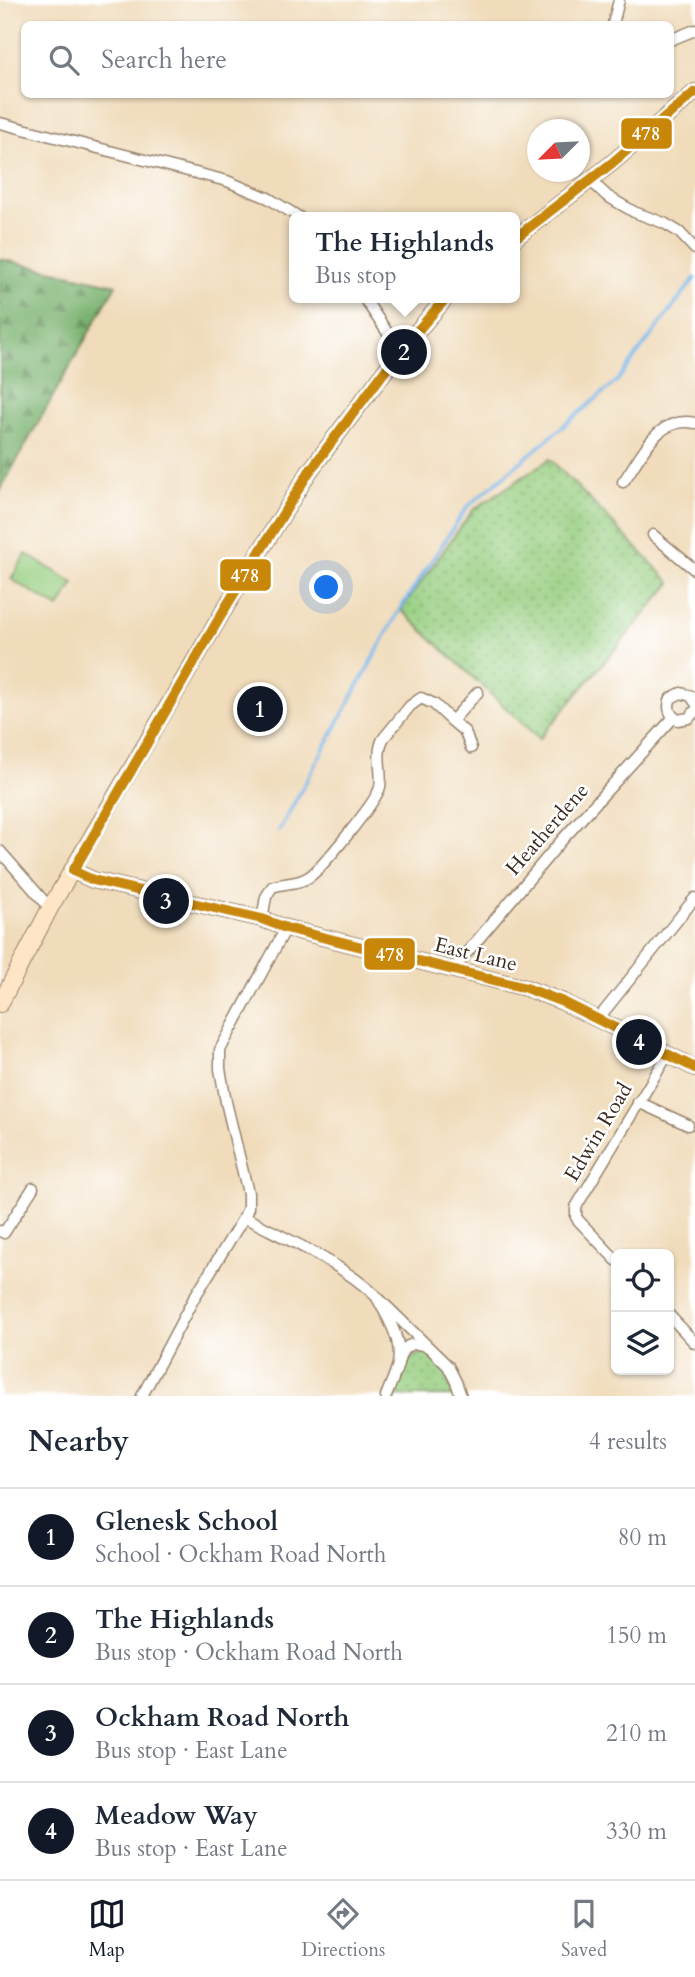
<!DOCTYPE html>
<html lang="en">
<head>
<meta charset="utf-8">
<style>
	:root { --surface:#fff; --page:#f2f2f3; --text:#1f2937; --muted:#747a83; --line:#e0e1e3; --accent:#111827 }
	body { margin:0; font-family:Cardo,serif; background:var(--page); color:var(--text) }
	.controls { position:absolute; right:21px; bottom:21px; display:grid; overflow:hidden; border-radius:10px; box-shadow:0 2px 5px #0004 }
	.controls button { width:63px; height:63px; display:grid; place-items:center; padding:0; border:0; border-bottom:2px solid var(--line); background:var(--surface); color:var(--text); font:35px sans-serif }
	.compass { position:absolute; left:527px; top:119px; width:63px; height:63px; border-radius:50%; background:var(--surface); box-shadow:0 2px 5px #0004; rotate:246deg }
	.you { position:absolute; left:327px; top:588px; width:24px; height:24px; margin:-18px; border:5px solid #fff; border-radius:50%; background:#1a73e8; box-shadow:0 0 0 10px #1a73e833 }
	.badge { display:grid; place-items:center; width:46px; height:46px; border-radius:50%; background:var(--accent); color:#fff; font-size:23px; font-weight:700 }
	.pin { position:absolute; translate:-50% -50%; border:4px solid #fff; box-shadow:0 2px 7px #0006 }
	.popup { position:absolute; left:289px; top:212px; width:231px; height:91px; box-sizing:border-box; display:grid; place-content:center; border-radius:10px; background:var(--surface); filter:drop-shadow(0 2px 5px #0005); font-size:23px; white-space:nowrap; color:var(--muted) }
	.popup b { font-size:26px; color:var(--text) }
	.popup::after { content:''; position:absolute; left:50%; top:100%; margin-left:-14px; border:14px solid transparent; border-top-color:var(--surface) }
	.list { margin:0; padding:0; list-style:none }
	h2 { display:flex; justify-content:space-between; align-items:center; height:91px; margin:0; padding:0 28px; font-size:30px }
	h2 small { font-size:23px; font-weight:400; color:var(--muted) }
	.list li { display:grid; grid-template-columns:46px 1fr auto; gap:21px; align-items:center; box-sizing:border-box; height:98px; padding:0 28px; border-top:2px solid var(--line) }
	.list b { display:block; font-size:26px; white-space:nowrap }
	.list p { margin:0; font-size:23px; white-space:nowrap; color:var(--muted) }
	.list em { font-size:23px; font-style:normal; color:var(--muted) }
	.icon { flex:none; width:38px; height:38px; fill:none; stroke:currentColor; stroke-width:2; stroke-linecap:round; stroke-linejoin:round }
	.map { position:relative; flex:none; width:695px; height:1396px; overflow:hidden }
	.search { position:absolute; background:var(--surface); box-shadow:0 2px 5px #0004; left:21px; right:21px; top:21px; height:77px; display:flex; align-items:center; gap:18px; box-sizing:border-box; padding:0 24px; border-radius:10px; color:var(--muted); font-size:26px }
	.sheet { height:483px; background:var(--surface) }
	nav { display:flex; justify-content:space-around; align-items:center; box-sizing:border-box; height:98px; border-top:2px solid var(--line); background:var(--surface); font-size:19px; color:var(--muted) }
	nav a { display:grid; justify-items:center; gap:4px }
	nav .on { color:var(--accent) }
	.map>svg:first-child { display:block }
	.grass { fill:url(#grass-dots); stroke:#6a7c50; stroke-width:2 }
	.forest { fill:url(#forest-firs); stroke:#5a6e46; stroke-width:2 }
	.pitch { fill:#98cf81; stroke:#6a7c50; stroke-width:2 }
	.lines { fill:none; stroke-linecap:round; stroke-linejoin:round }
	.stream { stroke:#76b7eb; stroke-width:3.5 }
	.street-casing { stroke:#96826c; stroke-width:13 }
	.secondary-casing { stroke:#96826c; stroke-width:18 }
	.street { stroke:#fff; stroke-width:10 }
	.secondary { stroke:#fde5c5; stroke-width:16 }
	.bus-1-casing { stroke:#fff; stroke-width:16 }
	.bus-1 { stroke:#c88708; stroke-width:10 }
	.labels { text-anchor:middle; stroke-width:5; stroke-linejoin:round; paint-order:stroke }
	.street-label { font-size:21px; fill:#3b2a1e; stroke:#fff }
	.line-badge { stroke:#fff; stroke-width:2.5 }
	.badge-label { font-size:19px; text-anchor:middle; font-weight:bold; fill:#fff }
</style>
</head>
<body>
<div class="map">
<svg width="695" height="1396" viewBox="0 0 695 1396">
	<defs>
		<pattern id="grass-dots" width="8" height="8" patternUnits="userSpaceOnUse" patternTransform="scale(1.75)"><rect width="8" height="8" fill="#98cf81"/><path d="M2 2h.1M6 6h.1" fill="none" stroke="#7da869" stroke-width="1.8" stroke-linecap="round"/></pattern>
		<pattern id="forest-firs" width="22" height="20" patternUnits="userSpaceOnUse" patternTransform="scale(1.75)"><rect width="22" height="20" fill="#7ab26f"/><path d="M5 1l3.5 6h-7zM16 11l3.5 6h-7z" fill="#65915b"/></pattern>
	</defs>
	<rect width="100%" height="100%" fill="#fff"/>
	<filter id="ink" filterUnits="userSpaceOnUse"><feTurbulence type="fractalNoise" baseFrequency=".0143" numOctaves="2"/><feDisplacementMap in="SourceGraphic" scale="14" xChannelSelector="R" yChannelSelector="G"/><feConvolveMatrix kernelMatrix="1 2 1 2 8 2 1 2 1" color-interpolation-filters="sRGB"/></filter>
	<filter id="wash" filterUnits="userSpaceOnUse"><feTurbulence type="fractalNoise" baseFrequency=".00686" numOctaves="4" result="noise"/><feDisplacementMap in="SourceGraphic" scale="28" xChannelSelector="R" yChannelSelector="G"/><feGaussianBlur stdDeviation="1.57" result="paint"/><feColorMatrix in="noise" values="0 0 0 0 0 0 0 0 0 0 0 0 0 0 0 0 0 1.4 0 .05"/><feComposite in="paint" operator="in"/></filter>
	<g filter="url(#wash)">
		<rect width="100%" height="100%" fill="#f0dbba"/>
		<g class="grass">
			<path d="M550,459L671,583L539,739L401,610L473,510Z"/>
			<path d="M428,1352L446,1371L454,1396H391C399,1373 401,1357 428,1352Z"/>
		</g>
		<path class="forest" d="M0,259L116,285L0,490Z"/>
		<path class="pitch" d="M26,554L74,583L59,608L11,579Z"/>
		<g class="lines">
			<path class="stream" d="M279,831L400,609L467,507L617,381L695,278"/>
		</g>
	</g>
	<g filter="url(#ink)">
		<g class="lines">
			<g class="street-casing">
				<g id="street">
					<path d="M613,24L619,0"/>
					<path d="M670,40L695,30"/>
					<path d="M0,123L227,181L268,198L299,217"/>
					<path d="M591,181L607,196L634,212L664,223L679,232L695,249"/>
					<path d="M364,298L400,351"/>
					<path d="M623,482C642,456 657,415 695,423"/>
					<path d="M653,535L695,570"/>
					<path d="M695,702L691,696L681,693L671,698C667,707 669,715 678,720L689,718L695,711"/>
					<path d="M452,721L465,732L471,748"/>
					<path d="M0,851L50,908"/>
					<path d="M262,919L266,897L272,887C285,882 297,885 309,877C322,868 377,801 380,787C383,771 375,755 383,739L410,706L421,698L434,704L452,721L478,692"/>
					<path d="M453,969L562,840L674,717"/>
					<path d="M598,1019L695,898"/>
					<path d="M638,1102L688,1125"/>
					<path d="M244,1217C290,1241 338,1261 376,1296"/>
					<path d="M0,1231L4,1233L33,1188"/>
					<path d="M616,1260L579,1221L576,1217V1207L668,1054"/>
					<path d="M669,1315L695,1343"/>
					<path d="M399,1360C402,1346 412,1341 426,1346"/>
					<path d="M142,1396L194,1298L244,1217L248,1208V1193L226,1102L220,1069V1050L286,928"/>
					<path d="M386,1396C390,1386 395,1375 398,1364C403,1340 387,1316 376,1296L448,1366L456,1382L461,1396"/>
				</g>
			</g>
			<g class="secondary-casing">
				<g id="secondary">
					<path d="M514,239L612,163L695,92"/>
					<path d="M73,871L93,880L262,919L286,928L526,988L563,1002L695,1068"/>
					<path d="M0,1004L50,908L227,605L309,472L400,351L446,298"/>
				</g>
			</g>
			<use href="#street" class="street"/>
			<use href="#secondary" class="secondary"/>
			<g class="bus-1-casing">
				<g id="bus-1">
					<path d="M514,239L612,163L695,92"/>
					<path d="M73,871L227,605L309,472L400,351L446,298"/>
					<path d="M73,871L93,880L262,919L286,928L526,988L563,1002L695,1068"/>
				</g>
			</g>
			<use href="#bus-1" class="bus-1"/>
		</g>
	</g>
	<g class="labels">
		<g class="street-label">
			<text transform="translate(547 829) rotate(-49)" y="7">Heatherdene</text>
			<text transform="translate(476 954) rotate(14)" y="7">East Lane</text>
			<text transform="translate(598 1132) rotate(-59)" y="7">Edwin Road</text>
		</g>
	</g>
	<g class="line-badge">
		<rect x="620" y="117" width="53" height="33" rx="7" fill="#c88708"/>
		<rect x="219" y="558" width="53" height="34" rx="7" fill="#c88708"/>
		<rect x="363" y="937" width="53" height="34" rx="7" fill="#c88708"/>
	</g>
	<g class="badge-label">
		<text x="646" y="140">478</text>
		<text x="245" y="582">478</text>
		<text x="390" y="961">478</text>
	</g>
</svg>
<div class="controls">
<button><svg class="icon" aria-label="locate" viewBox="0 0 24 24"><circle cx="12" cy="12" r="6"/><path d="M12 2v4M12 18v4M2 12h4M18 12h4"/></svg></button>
<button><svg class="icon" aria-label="layers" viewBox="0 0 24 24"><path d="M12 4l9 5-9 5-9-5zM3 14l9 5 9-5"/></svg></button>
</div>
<svg class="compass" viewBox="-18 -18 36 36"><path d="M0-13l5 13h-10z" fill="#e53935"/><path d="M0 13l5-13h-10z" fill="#747a83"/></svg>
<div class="you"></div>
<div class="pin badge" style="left:260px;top:709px">1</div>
<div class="pin badge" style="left:404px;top:352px">2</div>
<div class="popup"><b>The Highlands</b>Bus stop</div>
<div class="pin badge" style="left:166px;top:901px">3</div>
<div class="pin badge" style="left:639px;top:1042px">4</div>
<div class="search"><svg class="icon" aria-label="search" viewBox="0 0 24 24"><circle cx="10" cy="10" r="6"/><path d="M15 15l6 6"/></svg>Search here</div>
</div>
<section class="sheet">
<h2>Nearby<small>4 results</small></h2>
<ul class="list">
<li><span class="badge">1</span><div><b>Glenesk School</b><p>School · Ockham Road North</p></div><em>80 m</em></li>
<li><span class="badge">2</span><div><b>The Highlands</b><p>Bus stop · Ockham Road North</p></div><em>150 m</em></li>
<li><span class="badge">3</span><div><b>Ockham Road North</b><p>Bus stop · East Lane</p></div><em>210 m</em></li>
<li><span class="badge">4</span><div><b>Meadow Way</b><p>Bus stop · East Lane</p></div><em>330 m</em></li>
</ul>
</section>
<nav>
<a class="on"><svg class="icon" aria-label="map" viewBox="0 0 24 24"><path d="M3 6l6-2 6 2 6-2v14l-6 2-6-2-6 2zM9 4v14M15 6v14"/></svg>Map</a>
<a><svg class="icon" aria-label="directions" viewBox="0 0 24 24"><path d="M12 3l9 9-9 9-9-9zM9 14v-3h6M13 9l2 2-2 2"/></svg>Directions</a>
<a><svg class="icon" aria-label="saved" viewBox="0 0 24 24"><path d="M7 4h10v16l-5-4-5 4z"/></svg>Saved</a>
</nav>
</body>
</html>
